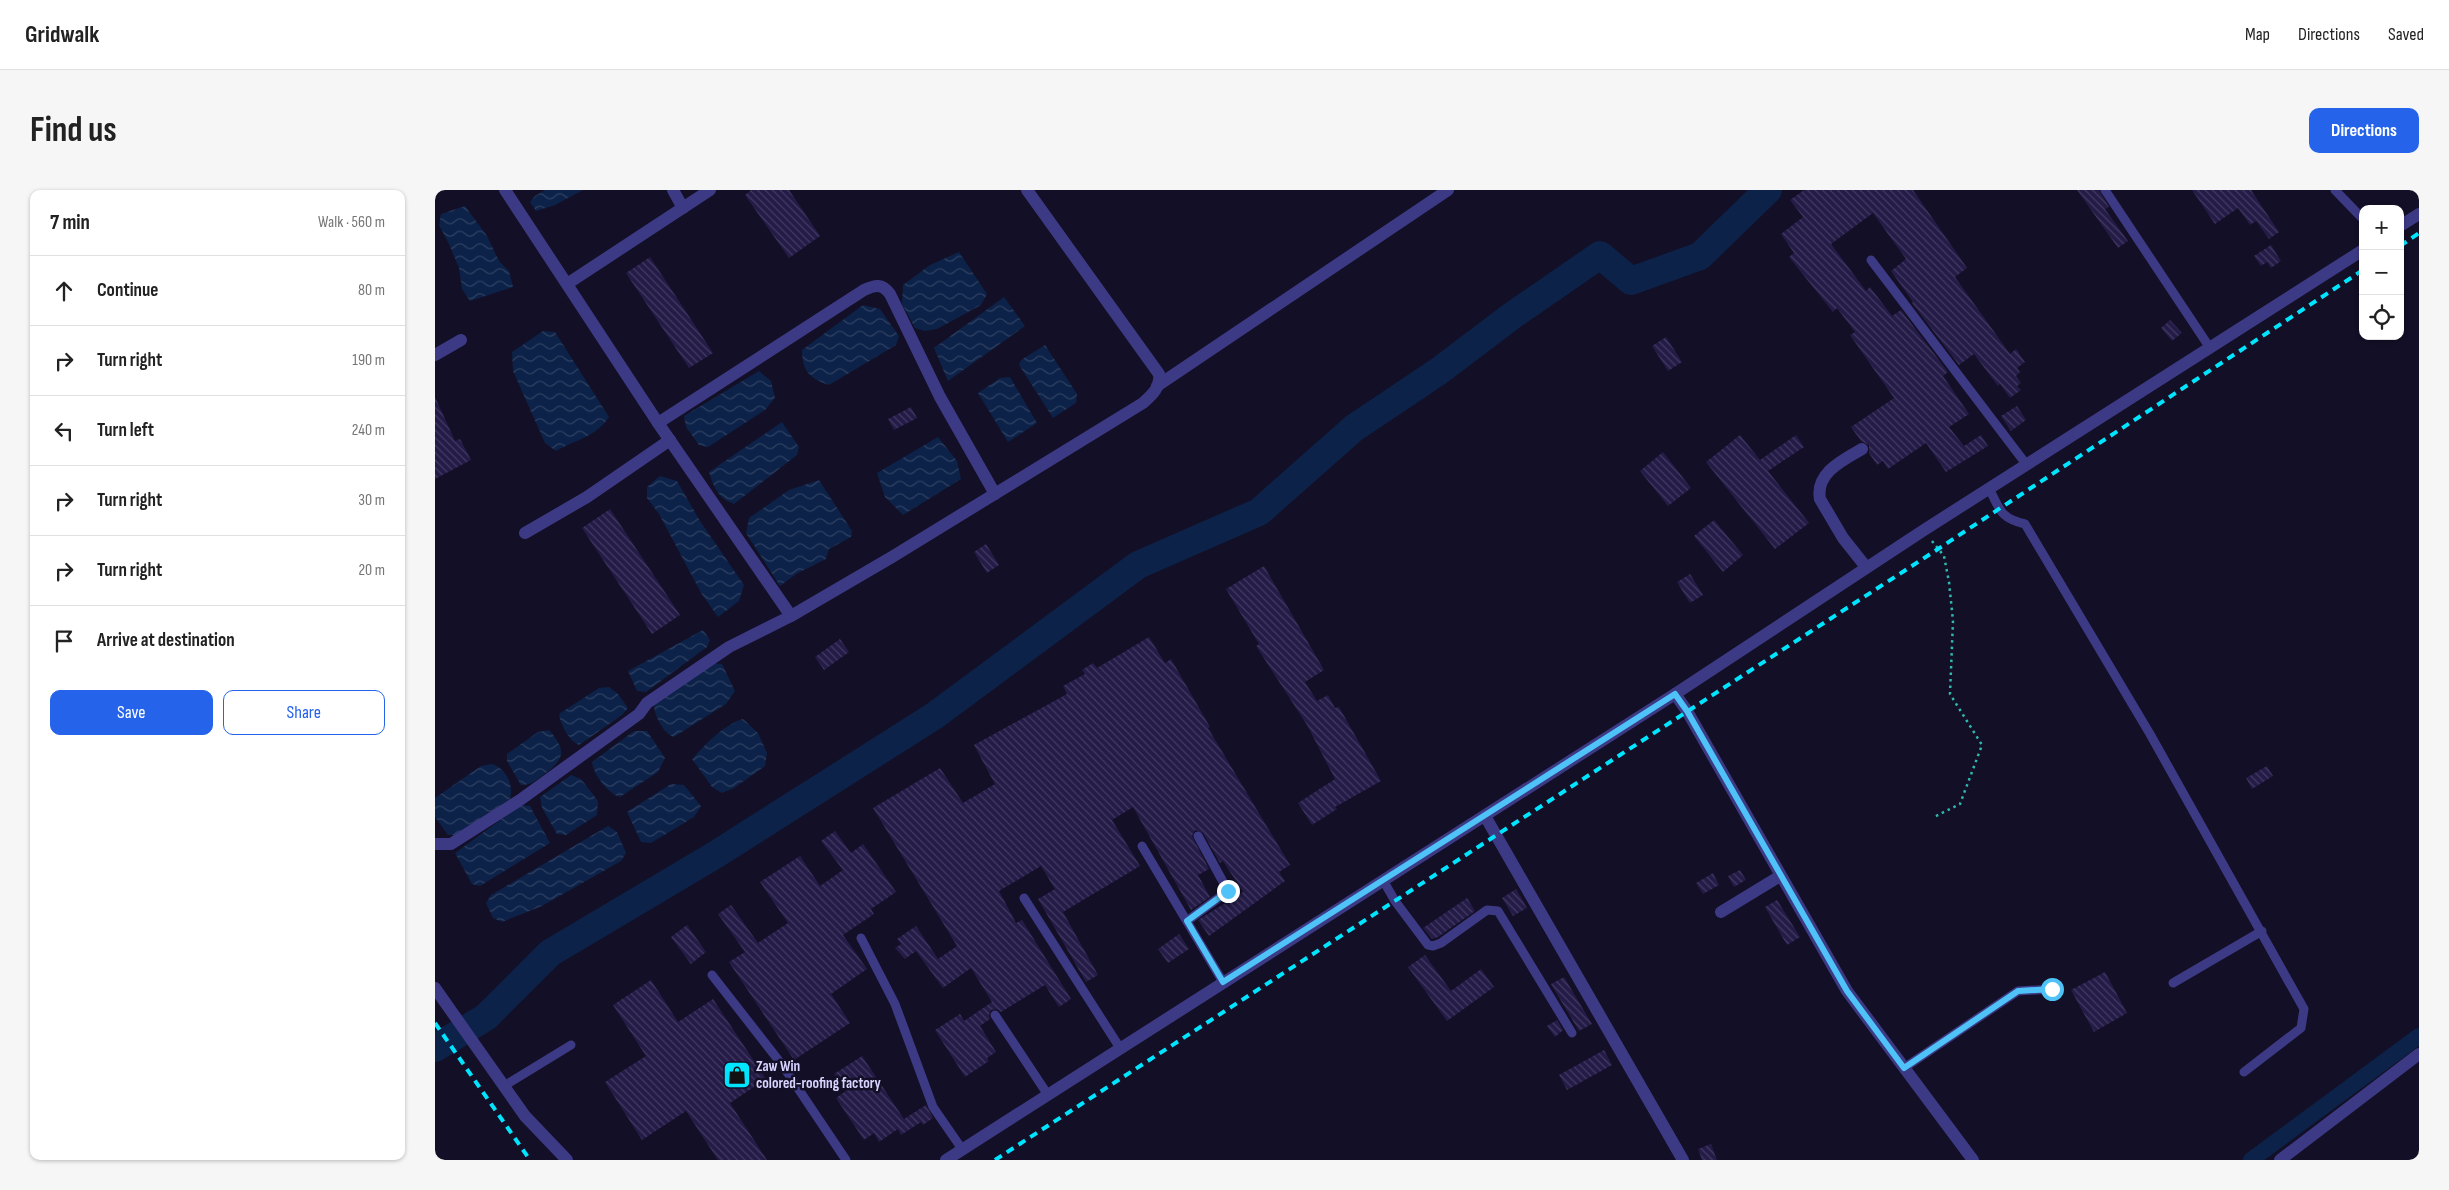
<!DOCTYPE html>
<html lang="en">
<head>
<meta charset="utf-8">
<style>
	:root { --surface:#fff; --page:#f6f6f6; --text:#222; --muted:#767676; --line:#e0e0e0; --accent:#2563eb }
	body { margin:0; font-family:"Sofia Sans Condensed",sans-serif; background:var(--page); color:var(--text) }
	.controls { position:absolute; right:15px; top:15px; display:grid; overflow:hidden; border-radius:10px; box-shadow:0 1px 4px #0004 }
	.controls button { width:45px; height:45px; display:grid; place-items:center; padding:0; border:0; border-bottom:1px solid var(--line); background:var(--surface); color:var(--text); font:25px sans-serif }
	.stop { position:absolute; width:15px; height:15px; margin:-11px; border:4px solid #4fc3f7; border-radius:50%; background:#fff }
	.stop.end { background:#4fc3f7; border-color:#fff; box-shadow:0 1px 5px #0008 }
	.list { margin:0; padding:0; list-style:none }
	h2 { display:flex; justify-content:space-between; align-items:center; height:65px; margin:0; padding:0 20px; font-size:21px }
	h2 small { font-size:16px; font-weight:400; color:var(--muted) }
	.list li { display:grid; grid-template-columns:32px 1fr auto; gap:15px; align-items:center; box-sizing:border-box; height:70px; padding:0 20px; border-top:1px solid var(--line) }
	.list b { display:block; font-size:19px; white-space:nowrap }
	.list em { font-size:16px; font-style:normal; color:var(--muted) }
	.actions { display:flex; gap:10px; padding:15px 20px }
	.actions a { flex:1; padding:11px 0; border:1px solid var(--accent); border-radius:10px; text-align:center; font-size:18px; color:var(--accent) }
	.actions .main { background:var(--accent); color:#fff }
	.icon { flex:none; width:28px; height:28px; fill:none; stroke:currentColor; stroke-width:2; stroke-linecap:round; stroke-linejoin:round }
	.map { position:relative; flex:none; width:1984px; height:970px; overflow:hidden; border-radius:10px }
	header { display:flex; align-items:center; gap:30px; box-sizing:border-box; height:70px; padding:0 25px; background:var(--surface); border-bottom:1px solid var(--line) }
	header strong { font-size:24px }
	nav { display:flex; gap:28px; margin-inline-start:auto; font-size:18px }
	.intro { display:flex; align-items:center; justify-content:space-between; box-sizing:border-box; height:120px; padding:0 30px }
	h1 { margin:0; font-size:35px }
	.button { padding:12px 22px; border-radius:10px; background:var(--accent); color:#fff; font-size:18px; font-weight:700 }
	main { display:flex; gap:30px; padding:0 30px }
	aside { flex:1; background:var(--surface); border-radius:10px; box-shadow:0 1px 4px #0004 }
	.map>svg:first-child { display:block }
	.water { fill:url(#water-waves) }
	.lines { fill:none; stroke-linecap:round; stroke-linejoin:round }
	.canal { stroke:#0c2248; stroke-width:16 }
	.river { stroke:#0c2248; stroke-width:28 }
	.building { fill:url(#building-back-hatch) }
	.path { stroke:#2fb8b0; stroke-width:2.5; stroke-dasharray:2.5 4; stroke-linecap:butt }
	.service { stroke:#3d3a85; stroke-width:9 }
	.minor { stroke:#3d3a85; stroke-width:12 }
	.rail { stroke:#00e5ff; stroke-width:4; stroke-dasharray:8 6; stroke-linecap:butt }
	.route { stroke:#4fc3f7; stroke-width:6 }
	.labels { text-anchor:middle; stroke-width:5; stroke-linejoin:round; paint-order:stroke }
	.poi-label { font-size:15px; font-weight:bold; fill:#d9d4ff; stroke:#130f26; text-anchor:start }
</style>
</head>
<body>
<header>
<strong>Gridwalk</strong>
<nav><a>Map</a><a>Directions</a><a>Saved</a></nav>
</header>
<div class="intro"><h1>Find us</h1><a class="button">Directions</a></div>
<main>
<aside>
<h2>7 min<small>Walk · 560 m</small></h2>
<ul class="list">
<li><svg class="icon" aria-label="ahead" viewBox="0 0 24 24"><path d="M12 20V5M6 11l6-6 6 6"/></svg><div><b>Continue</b></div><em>80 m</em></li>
<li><svg class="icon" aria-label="right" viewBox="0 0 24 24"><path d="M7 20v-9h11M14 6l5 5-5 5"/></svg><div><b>Turn right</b></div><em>190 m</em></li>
<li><svg class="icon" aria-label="left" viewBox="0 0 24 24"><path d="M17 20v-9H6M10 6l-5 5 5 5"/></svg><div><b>Turn left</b></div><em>240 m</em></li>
<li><svg class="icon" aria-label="right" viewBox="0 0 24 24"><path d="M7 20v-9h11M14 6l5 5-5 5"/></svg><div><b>Turn right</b></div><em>30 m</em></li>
<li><svg class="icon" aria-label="right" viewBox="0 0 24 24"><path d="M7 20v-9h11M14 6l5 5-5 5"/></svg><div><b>Turn right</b></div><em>20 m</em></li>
<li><svg class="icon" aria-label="arrive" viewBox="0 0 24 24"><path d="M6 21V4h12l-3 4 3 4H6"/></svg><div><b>Arrive at destination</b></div></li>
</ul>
<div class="actions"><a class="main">Save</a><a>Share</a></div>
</aside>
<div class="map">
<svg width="1984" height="970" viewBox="0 0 1984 970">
	<defs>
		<pattern id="water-waves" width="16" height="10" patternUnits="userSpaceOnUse" patternTransform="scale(1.25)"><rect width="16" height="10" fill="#0c2248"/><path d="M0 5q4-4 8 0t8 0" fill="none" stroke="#2f4163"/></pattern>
		<pattern id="building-back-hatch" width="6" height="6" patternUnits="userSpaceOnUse" patternTransform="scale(1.25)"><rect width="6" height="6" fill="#241b47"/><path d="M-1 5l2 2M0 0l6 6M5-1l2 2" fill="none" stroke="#433b63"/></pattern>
	</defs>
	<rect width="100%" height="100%" fill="#130f26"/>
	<g class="water">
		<path d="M110,0H148L120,15L101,21L95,12L100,6Z"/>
		<path d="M30,16L52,46L64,71L74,81L78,97L35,111L27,99L24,78L14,54L4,35L6,24Z"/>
		<path d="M524,62L552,104L546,115L502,139L490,141L480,138L467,114L468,95L495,75Z"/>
		<path d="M569,107L590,136L513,191L499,158Z"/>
		<path d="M428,115L445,119L464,146L461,155L394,195C375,189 367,181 367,160Z"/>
		<path d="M108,141L120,142L174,227C161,247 140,250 121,261L110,253L78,181L77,162Z"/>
		<path d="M610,155L642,204L641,213L618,228L584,175L586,170Z"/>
		<path d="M324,181L336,191L340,208L330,220L273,257L264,255L251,237L249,226Z"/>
		<path d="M575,187L602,233L573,252L543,203L565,188Z"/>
		<path d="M347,232L364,257L362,265L299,314C283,308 279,298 274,282Z"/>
		<path d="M503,247L522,271L526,289L468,325L450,307L442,283Z"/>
		<path d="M225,286L242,291L265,331L309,395L304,411L283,427L266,403L224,324L212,308V297Z"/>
		<path d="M384,290L417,341L416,347L394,359L391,369L361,384L345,396L311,343L314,328L354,300Z"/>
		<path d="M268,440L275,450L272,457L211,502L202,501L193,481Z"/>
		<path d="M278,473L287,474L300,501L291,514L239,547C229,544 219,526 219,515Z"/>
		<path d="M174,497L183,504L193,518L187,525L144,555C134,551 125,534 124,524L164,498Z"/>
		<path d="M308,529L323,543L332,563L330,576L299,598L287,603L277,597L257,569C271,554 288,535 308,529Z"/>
		<path d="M114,540C132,561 130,569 108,585C100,591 96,595 86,595L72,571V564L103,542Z"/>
		<path d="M199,541H212L230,568L223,582L185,607C173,604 158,584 157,572Z"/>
		<path d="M57,574C71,578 79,595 75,609L21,645H13L0,627V608L46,576Z"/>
		<path d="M136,585L146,589L163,611L162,625L131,645L122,644L107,618L105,607Z"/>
		<path d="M236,594L249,595L266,616L259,627L216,653L206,652L192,622Z"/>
		<path d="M86,615L95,616L115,653L45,696L37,694L20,663Z"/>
		<path d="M173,636L182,642L191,663L186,671L107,716L67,732L58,728L51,713L56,705Z"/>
	</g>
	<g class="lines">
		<path class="canal" d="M1816,970L1984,846"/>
		<path class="river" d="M0,858L51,827L115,763L280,665L499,526L703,375L824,322L919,238L1004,181L1078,125L1165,65L1196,91L1265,66L1333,0"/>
	</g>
	<g class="building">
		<path d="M316,0H354L385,46L354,68L310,5Z"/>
		<path d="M1369,0H1478L1532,78L1520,87L1575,164L1581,159L1590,172L1582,178L1585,182L1581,186L1586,193L1582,196L1586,200L1575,208L1565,194L1563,196L1539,164L1524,175L1477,113L1478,112L1456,81L1471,69L1438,23L1396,54L1431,101L1435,97L1457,126L1466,120L1513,182L1508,186L1534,224L1514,237L1529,256L1546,245L1553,256L1511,282L1491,253L1453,279L1448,271L1442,275L1434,263V255L1426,251L1416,237L1459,208L1415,145L1420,142L1402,118L1398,122L1354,67L1359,63L1346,44L1368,27L1355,10Z"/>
		<path d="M1642,0H1664L1674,17L1670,19L1693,51L1683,58Z"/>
		<path d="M1757,0H1816L1844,42L1834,49L1821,31L1815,35L1803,18L1780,34Z"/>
		<path d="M1836,55L1846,71L1836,78L1832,72L1826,76L1819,66Z"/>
		<path d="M215,67L278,163L254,178L191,83Z"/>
		<path d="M1735,130L1747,143L1737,151L1726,138Z"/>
		<path d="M1231,147L1247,172L1233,181L1217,156Z"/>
		<path d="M0,207L20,251L25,249L36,270L0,289Z"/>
		<path d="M1582,216L1591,230L1576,241L1566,226Z"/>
		<path d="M476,217L482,228L459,240L453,229Z"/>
		<path d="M1305,245L1325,270L1361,245L1369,257L1333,281L1374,333L1340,359L1271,272Z"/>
		<path d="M1228,262L1256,298L1233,316L1205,281Z"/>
		<path d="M175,319L245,425L217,444L147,338Z"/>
		<path d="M1279,330L1308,365L1288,382L1259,346Z"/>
		<path d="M551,354L564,375L552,383L539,362Z"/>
		<path d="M829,376L889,480L870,492L882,511L893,505L900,518L904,517L946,591L900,617L902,619L877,635L863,613L900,589L872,535L821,456L824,454L791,399Z"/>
		<path d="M1255,384L1268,405L1255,413L1242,392Z"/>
		<path d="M714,447L730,473L736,469L775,537L773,538L855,675L844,682L850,691L774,746L763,730L808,702L788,671L785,673L768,643L760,640L757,646L774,679L763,685L775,707L756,720L698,617L677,630L705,676L628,722L663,785L651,792L603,709L620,699L606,676L564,701L581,733L587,730L636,809L624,817L610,795L566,822L562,819L556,820L554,825L555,829L545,836L561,862L552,868L554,871L530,887L500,840L525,824L529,831L557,812L536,778L508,798L481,761L470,769L460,758L466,754L462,749L481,736L503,769L522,756L438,618L505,578L528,613L560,594L539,555L632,504L628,496L650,484L647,480L658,473L662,478Z"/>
		<path d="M405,449L414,462L389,480L380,467Z"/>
		<path d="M1832,576L1838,586L1817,599L1811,588Z"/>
		<path d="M400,641L416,663L428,654L461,702L436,719L439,724L408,745L432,779L396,804L415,833L359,870L294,772L310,762L283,724L296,715L323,753L353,733L325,692L365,666L385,696L408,680L386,651Z"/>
		<path d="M1305,680L1311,690L1299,697L1293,686Z"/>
		<path d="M1278,683L1284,695L1268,704L1261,693Z"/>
		<path d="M1081,699L1092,718L1078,726L1067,708Z"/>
		<path d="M1032,708L1040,721L1003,747L997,749L988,738Z"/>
		<path d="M1342,710L1365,747L1352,755L1330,717Z"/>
		<path d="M252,735L271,762L256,774L236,747Z"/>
		<path d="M744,744L754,759L733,773L723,759Z"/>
		<path d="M990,765L1016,801L1046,779L1059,797L1012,831L973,777Z"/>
		<path d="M1670,782L1692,823L1659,842L1636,800Z"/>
		<path d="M1129,787L1157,834L1144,841L1116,794Z"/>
		<path d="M216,790L243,832L278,809L331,889L295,913L332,970H283L251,921L207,950L170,892L211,866L178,815Z"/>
		<path d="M1122,830L1128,840L1120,847L1112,836Z"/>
		<path d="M1169,860L1177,875L1132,900L1124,885Z"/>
		<path d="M427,866L469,929L491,915L498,928L488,935L486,932L466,945L463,939L444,952L439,943L429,950L401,908L411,901L399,884Z"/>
		<path d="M1276,954L1282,970H1267L1263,959Z"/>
	</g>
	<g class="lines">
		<path class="path" d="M1497,351L1509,366L1514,392L1518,431L1515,504L1547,555L1525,614L1499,627"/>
		<g class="service">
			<path d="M1670,0L1775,158"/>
			<path d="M1900,0L1928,29"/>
			<path d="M1436,70L1591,274"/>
			<path d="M1554,298C1565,320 1565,328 1590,334L1715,544L1869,819L1866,838L1809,882"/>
			<path d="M707,656L788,792"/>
			<path d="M948,690L960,711L993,755L998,756L1006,753L1052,720L1063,721L1137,843"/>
			<path d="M589,708L685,858"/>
			<path d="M752,731L793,701L763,646"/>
			<path d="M426,748L460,814L498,917L527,959"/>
			<path d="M277,785L348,876L411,970"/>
			<path d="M1738,793L1827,741"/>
			<path d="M560,825L613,905"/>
			<path d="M1469,878L1583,801L1617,799"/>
			<path d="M69,896L136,855"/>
		</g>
		<g class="minor">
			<path d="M70,0L223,233L356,426"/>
			<path d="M238,0L248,18"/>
			<path d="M1965,36L1984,24"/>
			<path d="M132,94L275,0"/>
			<path d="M0,165L26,150"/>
			<path d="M722,196L1013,0"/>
			<path d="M223,233L429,100C440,95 447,93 455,104L505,207L560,304"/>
			<path d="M1427,259C1408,270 1380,283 1385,309L1408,348L1431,377"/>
			<path d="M90,343L152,307L235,250"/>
			<path d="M1240,504L1252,521L1412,801L1538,970"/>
			<path d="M1050,626L1248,970"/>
			<path d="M0,654H16L85,610L204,524L212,513L294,457L356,426L457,367L708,213C717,205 726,197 724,184L592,0"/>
			<path d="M1286,722L1345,686"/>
			<path d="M0,798L90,926L132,970"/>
			<path d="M511,970L1240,504L1489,340L1928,60"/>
			<path d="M1845,970L1984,864"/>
		</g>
		<g class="rail">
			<path d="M1965,56L1984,43"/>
			<path d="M0,833L95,970"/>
			<path d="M560,970L1503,359L1928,80"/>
		</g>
	</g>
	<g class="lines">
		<path class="route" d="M793,701L752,731L788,792L1240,504L1252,521L1412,801L1469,878L1583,801L1617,799"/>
	</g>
	<defs>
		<g id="shop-square" transform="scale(1.4375)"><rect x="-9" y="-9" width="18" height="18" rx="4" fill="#00e5ff" stroke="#130f26"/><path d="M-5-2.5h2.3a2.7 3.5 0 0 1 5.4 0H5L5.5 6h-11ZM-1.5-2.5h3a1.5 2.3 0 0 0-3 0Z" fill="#111"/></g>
	</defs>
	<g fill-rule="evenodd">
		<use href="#shop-square" x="302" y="885"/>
	</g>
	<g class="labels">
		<g class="poi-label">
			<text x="321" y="881">Zaw Win<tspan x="321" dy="17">colored-roofing factory</tspan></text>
		</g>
	</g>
</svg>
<div class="controls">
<button>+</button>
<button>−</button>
<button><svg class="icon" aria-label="locate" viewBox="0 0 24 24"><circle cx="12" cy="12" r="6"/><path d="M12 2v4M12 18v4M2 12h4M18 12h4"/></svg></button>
</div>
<div class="stop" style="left:1617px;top:799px"></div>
<div class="stop end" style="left:793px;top:701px"></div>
</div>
</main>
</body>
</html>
